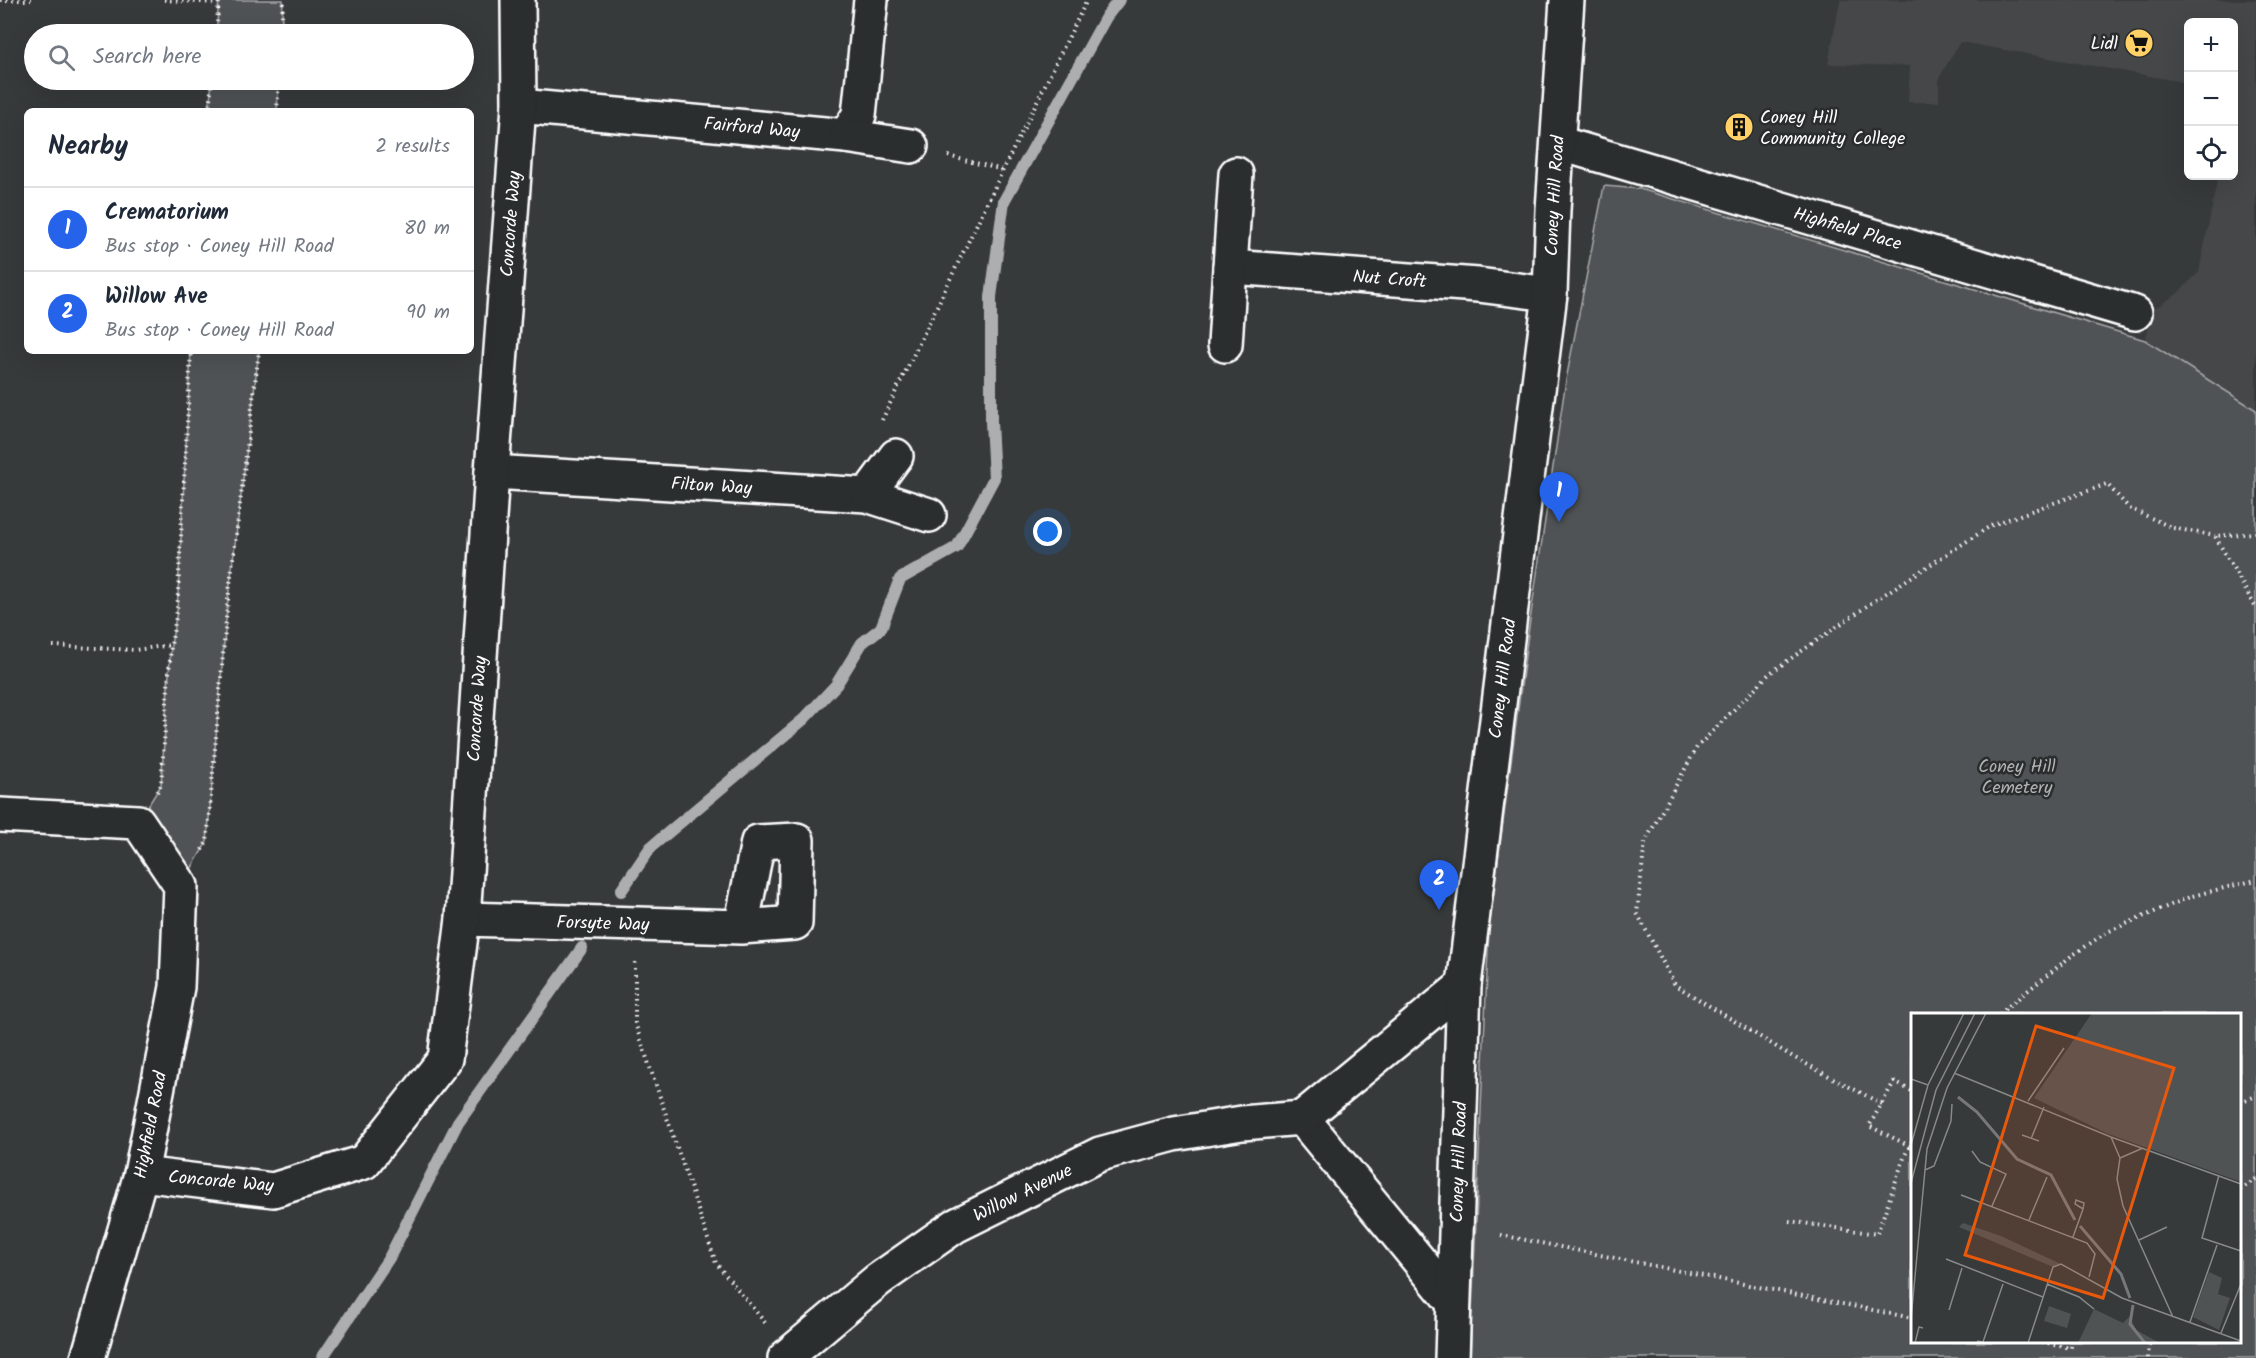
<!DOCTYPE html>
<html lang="en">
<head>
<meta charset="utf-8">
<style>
	:root { --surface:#fff; --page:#f2f2f3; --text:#1f2937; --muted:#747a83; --line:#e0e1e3; --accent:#2563eb }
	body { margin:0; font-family:Kalam,sans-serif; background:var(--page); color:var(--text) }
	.controls { position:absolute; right:18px; top:18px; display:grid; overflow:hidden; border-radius:9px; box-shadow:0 6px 24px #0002 }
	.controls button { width:54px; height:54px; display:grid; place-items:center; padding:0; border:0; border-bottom:2px solid var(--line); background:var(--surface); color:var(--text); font:30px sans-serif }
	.you { position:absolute; left:1048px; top:532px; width:21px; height:21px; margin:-15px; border:4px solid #fff; border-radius:50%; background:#1a73e8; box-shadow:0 0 0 9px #1a73e833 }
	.badge { display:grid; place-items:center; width:39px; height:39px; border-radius:50%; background:var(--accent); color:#fff; font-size:20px; font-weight:700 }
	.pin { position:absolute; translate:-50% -50px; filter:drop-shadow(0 2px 3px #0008) }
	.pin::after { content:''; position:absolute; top:32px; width:21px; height:18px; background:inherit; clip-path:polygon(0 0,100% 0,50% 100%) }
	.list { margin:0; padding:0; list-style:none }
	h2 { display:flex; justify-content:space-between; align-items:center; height:78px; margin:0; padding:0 24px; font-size:26px }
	h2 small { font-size:20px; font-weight:400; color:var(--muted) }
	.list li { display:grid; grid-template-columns:39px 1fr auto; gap:18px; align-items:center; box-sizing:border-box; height:84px; padding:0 24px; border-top:2px solid var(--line) }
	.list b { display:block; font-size:22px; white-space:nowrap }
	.list p { margin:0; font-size:20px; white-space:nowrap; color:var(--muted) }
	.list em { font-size:20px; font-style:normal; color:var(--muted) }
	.icon { flex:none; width:33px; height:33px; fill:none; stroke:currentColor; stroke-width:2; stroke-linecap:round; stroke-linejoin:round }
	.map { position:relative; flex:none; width:2256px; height:1358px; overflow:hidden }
	.search { position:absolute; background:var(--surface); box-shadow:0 6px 24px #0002; left:24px; top:24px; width:450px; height:66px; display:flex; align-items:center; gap:15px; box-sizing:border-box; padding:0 21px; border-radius:33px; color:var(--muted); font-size:22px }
	.panel { position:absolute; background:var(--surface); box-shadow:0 6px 24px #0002; left:24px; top:108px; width:450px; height:246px; border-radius:9px }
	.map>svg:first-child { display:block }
	.built { fill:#444748 }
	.green { fill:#505354; stroke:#a8a9aa; stroke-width:1.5; fill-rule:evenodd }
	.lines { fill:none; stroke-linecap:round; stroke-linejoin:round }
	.stream { stroke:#adaeaf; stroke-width:12 }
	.street-casing { stroke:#fff; stroke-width:38 }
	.path { stroke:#fff; stroke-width:4; stroke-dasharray:1.5 4.5; stroke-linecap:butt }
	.street { stroke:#2a2d2e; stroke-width:33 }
	.labels { text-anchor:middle; stroke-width:5; stroke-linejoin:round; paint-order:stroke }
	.poi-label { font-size:18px; fill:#fff; stroke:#2a2d2e; text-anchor:end }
	.street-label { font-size:18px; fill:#fff; stroke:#2a2d2e }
	.park-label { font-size:18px; fill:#b0b2b2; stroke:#2a2d2e }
	.inset-river { fill:none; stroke:#767879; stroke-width:3 }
	.inset-road { fill:none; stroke:#878989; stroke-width:1.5 }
	.view { fill:#e8590c; fill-opacity:0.15; stroke:#e8590c; stroke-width:3 }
	.inset-edge { fill:none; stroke:#fff; stroke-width:3 }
</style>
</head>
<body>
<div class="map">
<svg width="2256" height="1358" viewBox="0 0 2256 1358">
	<rect width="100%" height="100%" fill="#373a3b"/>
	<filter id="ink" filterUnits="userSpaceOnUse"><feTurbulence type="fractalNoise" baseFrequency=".0167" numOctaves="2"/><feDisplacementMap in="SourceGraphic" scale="12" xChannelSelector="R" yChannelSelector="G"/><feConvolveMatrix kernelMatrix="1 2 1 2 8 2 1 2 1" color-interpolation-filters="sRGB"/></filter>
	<g filter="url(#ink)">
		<path class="built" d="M1840,0H2256V410L2145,340L2155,308L2177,294L2199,272L2218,176H2234V22H2188V83L1960,42L1939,78V102H1908L1910,66L1828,64Z"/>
		<g class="green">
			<path d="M219,0H283L281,34H216Z"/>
			<path d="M212,80H279L277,111H209Z"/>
			<path d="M1604,186L1640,189L2145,340L2256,410V1358H1470L1489,928L1528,634L1566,380ZM2240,1014V1342H1912V1014Z"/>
			<path d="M191,351H259L227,608L207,842L181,886L138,822L161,785L171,645L177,611Z"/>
		</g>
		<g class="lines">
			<g class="stream">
				<path d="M621,891L651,847L804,719L836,685L862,643L881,628L900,579L957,547L994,478L991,422V297L1004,201L1106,17L1119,0"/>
				<path d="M322,1358L389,1258L458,1122L582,948"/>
			</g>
			<g class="street-casing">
				<g id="street">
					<path id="s1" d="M519,106L846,136L859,115L871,0"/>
					<path d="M846,136L911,146"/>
					<path id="s2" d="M1558,143L2135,313"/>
					<path id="s3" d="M1230,267L1478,285L1550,294"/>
					<path d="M1225,345L1236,174"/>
					<path id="s4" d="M492,472L867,495L929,515"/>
					<path d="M867,495L896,456"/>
					<path d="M0,815L138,822L181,886L177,987L141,1174L88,1358"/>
					<path id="s5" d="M463,919L741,927L795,923L797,840L758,842L741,927"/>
					<path d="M1302,1118L1453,1302"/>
					<path id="s6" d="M141,1174L273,1190L364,1162L445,1059L463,919L492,472L519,106L518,0"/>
					<path id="s7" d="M785,1358L878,1280L955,1226L1100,1154L1174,1134L1242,1123L1302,1118L1464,985"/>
					<path id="s8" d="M1452,1358L1464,985L1550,294L1553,210L1567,0"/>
				</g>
			</g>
			<g class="path">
				<path d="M0,0H31"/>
				<path d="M164,0L218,3"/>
				<path d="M216,34L219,0"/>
				<path d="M281,34L283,0"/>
				<path d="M209,111L212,80"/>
				<path d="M277,111L279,80"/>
				<path d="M948,156L1003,170"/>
				<path d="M882,420L1003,170L1087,0"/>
				<path d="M2256,533L2215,536L2256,608"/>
				<path d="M53,646L135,650L171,645"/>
				<path d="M157,792L161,785L171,645L177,611L191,351"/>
				<path d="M202,850L207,842L227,608L259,351"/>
				<path d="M635,962V1023L716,1263L767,1325"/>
				<path d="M2000,1014L2006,1008L2070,957L2107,932L2192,896L2256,880"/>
				<path d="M2240,1102L2256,1096"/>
				<path d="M1882,1104L1793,1057L1675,985L1637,913L1645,842L1697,747L1770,673L1874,601L1992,525L2107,484L2129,508L2173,528L2215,536"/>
				<path d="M1910,1146L1869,1126L1894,1082L1912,1091"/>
				<path d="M2240,1190L2256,1179"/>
				<path d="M1789,1221L1877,1234L1905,1155L1912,1142"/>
				<path d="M1501,1235L1912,1318"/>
				<path d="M2036,1342L2071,1348L2072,1342"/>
				<path d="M2148,1358L2149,1342"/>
			</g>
			<use href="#street" class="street"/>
		</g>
	</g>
	<defs>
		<g id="supermarket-disc" transform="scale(1.5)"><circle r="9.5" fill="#ffd166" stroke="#2a2d2e"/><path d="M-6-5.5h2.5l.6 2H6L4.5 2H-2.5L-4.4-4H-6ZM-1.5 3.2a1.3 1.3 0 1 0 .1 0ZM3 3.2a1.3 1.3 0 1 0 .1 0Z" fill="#111"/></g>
		<g id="building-disc" transform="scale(1.5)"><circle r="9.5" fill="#ffd166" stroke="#2a2d2e"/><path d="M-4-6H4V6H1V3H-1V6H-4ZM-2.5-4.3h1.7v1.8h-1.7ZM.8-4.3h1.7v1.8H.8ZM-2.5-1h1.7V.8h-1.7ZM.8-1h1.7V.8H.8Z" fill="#111"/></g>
	</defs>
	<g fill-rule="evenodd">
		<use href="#supermarket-disc" x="2139" y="43"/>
		<use href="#building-disc" x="1739" y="127"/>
	</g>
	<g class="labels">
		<g class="poi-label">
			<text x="2118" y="49">Lidl</text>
			<text x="1760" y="123" text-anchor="start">Coney Hill<tspan x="1760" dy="21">Community College</tspan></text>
		</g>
		<g class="street-label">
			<text dy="6" stroke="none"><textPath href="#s1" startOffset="234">Fairford Way</textPath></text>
			<text dy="6" stroke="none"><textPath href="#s8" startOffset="1168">Coney Hill Road</textPath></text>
			<text dy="6" stroke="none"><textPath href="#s6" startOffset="1197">Concorde Way</textPath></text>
			<text dy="6" stroke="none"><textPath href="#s2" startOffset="302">Highfield Place</textPath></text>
			<text dy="6" stroke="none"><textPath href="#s3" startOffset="160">Nut Croft</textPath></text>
			<text dy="6" stroke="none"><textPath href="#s4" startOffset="220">Filton Way</textPath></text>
			<text dy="6" stroke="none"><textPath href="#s8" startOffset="682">Coney Hill Road</textPath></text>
			<text dy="6" stroke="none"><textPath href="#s6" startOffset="711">Concorde Way</textPath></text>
			<text dy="6" stroke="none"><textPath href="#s5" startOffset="140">Forsyte Way</textPath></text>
			<text transform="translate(150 1125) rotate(-79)" y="6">Highfield Road</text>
			<text dy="6" stroke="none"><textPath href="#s8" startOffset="196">Coney Hill Road</textPath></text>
			<text transform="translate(221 1181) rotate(5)" y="6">Concorde Way</text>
			<text dy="6" stroke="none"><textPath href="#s7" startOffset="291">Willow Avenue</textPath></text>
		</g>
		<g class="park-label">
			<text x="2017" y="772">Coney Hill<tspan x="2017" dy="21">Cemetery</tspan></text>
		</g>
	</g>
	<g transform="translate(1911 1013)">
		<rect width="330" height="330" fill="#373a3b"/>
		<path d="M181,0H330V169L195,120L123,85ZM52,210L90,223L150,251L142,254L48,214ZM298,259L311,265L307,281L319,285L308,317L282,304ZM138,293L160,301L156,315L133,308ZM183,296L212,310L219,303L225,317L249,330H167Z" fill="#505354"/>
		<path class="inset-river" d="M47,84L66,99L106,146L140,162L164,207M169,213L210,261L219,285M222,292L219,311L234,330"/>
		<path class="inset-road" d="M43,60L200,124L330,171M0,66L17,72M117,88L153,35M111,122L128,128M200,124L209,145L206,166L212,193L262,304M120,126L133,94M0,132L17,72L53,0M61,138L69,149L95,161L81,193M209,145L232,135M14,157L23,153L40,108L41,91M308,162L291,225L330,238M0,170L25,77L64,0M50,182L176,230L184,241L178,264M118,207L136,164M162,224L172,196L173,190L165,187L164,191L172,196M228,227L256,214M35,246L132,284M136,271L168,284L183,296M38,297L51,255M0,306L16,136L36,75L75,0M279,309L306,232M310,320L330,271M66,328L72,329L92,271M4,330L8,314L12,315M117,330L142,254L150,251L211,285L330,328"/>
		<path class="view" d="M125,13L263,55L192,285L54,242Z"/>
		<rect width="330" height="330" class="inset-edge"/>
	</g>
</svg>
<div class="controls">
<button>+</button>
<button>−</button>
<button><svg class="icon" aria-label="locate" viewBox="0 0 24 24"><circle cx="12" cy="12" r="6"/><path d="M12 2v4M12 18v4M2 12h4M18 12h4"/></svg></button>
</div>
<div class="you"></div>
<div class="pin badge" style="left:1559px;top:522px">1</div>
<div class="pin badge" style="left:1439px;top:910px">2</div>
<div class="search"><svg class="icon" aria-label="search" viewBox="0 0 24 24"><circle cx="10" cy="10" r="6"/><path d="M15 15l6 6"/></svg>Search here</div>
<section class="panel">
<h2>Nearby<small>2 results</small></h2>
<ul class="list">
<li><span class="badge">1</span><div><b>Crematorium</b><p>Bus stop · Coney Hill Road</p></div><em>80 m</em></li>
<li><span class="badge">2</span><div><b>Willow Ave</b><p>Bus stop · Coney Hill Road</p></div><em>90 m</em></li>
</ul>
</section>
</div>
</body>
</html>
